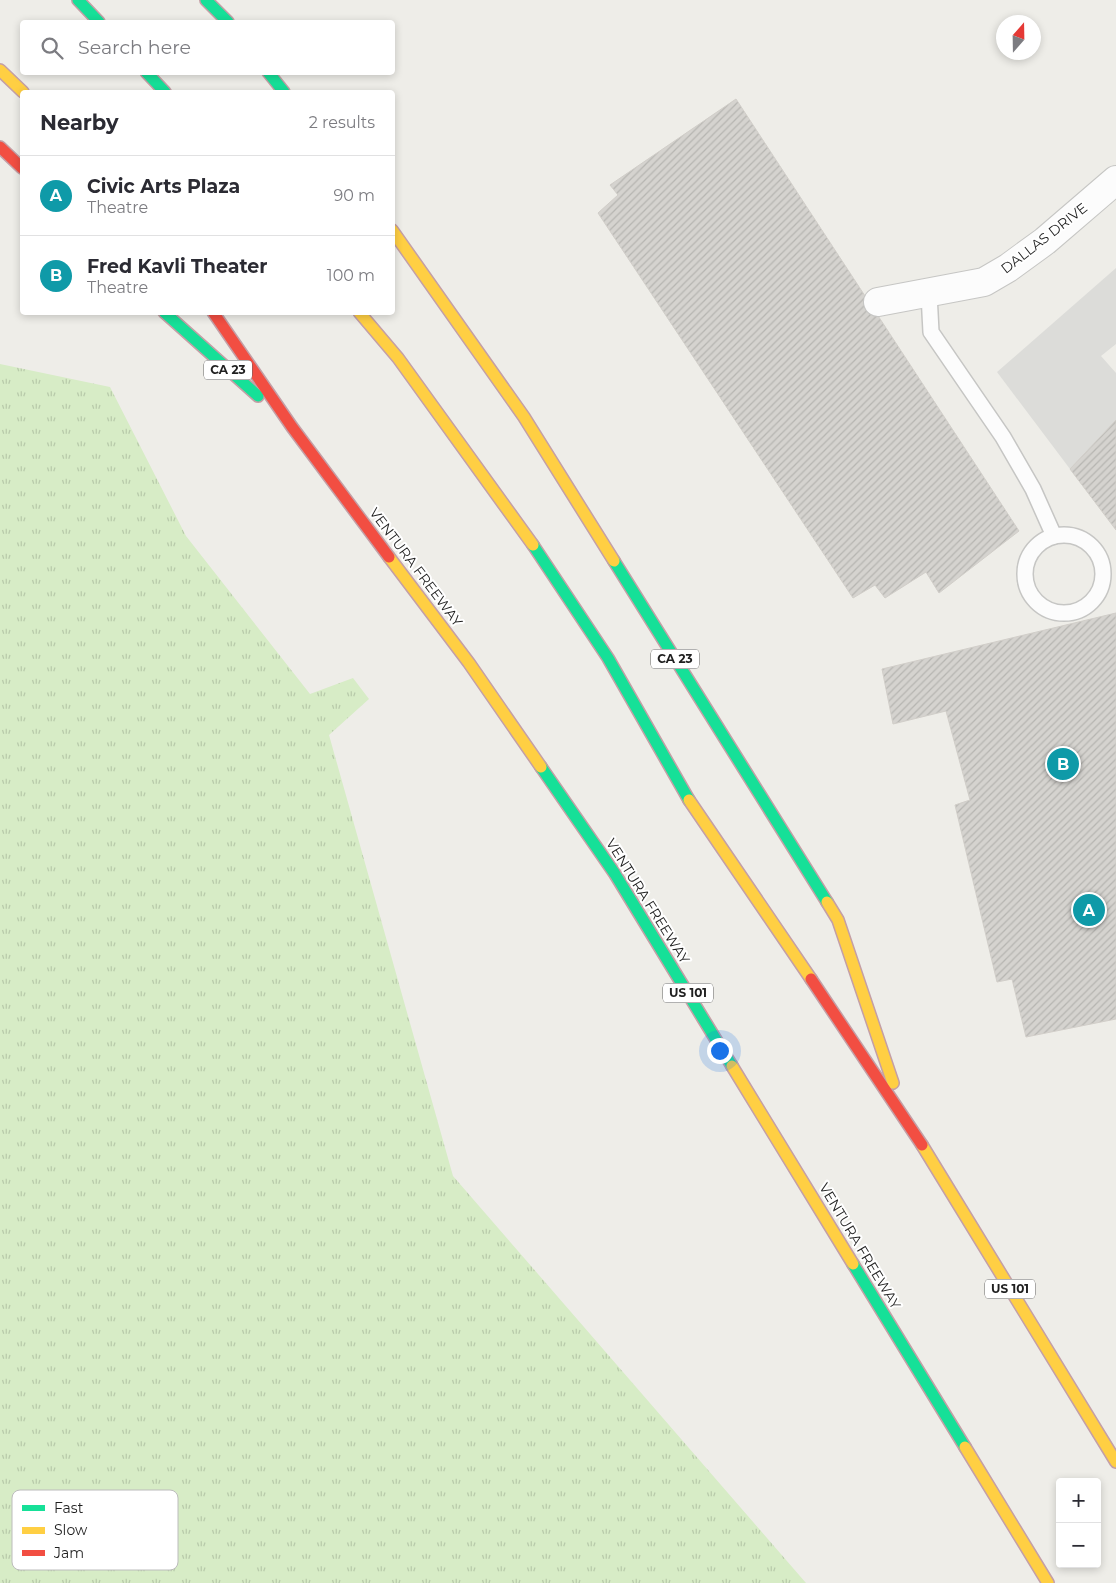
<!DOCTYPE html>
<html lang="en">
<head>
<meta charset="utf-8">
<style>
	:root { --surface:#fff; --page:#f2f2f3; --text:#2b2b33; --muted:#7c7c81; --line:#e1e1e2; --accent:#676765 }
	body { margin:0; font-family:Montserrat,sans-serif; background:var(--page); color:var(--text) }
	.controls { position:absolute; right:15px; bottom:15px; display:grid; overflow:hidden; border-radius:5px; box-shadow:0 2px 8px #0003 }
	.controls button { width:45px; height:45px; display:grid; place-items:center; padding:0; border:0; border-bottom:1px solid var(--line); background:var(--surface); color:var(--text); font:25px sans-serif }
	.compass { position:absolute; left:996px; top:15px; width:45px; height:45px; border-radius:50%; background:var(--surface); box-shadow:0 2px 8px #0003; rotate:20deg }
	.you { position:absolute; left:719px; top:1050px; width:18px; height:18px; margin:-12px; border:4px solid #fff; border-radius:50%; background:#1a73e8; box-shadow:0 0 0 8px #1a73e833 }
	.badge { display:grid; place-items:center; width:32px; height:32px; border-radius:50%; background:var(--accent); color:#fff; font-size:16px; font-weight:700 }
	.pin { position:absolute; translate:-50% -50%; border:2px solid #fff; box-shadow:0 1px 5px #0006 }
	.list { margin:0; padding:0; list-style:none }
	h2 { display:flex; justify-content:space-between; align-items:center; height:65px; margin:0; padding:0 20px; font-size:21px }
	h2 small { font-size:16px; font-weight:400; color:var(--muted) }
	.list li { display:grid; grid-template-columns:32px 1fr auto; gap:15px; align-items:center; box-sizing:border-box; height:80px; padding:0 20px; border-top:1px solid var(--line) }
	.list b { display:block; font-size:19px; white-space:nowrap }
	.list p { margin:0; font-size:16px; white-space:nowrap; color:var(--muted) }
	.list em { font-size:16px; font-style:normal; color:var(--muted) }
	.icon { flex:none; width:28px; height:28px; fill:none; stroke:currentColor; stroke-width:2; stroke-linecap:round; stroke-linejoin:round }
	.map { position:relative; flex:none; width:1116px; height:1583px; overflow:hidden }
	.search { position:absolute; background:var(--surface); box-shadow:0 2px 8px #0003; left:20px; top:20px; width:375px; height:55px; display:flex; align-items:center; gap:12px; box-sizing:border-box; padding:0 18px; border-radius:5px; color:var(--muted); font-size:19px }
	.panel { position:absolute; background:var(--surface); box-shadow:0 2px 8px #0003; left:20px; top:90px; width:375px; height:225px; border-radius:5px }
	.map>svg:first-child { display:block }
	.grass { fill:url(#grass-tufts) }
	.parking { fill:#dcdcd9 }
	.building { fill:url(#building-hatch); stroke:#d1cec9 }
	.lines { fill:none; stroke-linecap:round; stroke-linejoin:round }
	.lane-casing { stroke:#c6c6c4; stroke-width:18 }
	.street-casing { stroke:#c6c6c4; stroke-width:30 }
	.fast-casing { stroke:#c49fa6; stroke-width:14 }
	.slow-casing { stroke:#c49fa6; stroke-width:14 }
	.jam-casing { stroke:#c49fa6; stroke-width:14 }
	.lane { stroke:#fcfcfc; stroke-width:15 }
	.street { stroke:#fcfcfc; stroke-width:28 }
	.fast { stroke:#16e098; stroke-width:11 }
	.slow { stroke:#ffcf43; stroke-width:11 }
	.jam { stroke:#f24e42; stroke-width:11 }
	.labels { text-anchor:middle; stroke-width:4; stroke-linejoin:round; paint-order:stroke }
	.shield { fill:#fff; stroke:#626262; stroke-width:1 }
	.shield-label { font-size:12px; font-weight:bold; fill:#1f1f1f }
	.street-label { font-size:14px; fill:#1f1f1f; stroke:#fff }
	.key { fill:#fff; stroke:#bcbcbc; stroke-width:1 }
	.key-label { font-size:14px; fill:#1f1f1f }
</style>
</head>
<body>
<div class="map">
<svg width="1116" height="1583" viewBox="0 0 1116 1583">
	<defs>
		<pattern id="grass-tufts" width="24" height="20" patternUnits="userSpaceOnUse" patternTransform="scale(1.25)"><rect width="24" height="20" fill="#d7ecc6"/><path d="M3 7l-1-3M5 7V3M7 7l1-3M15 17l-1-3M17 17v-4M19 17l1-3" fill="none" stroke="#b8caaa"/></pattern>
		<pattern id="building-hatch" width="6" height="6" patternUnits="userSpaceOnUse" patternTransform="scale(1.25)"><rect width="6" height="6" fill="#d5d3cf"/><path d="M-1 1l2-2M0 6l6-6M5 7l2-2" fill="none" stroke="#b6b5b1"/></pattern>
	</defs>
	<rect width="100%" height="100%" fill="#eeede8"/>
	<path class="grass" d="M0,364L110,387L186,536L310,694L353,678L369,699L329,735L453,1176L806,1583H0Z"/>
	<path class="parking" d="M1116,268V344L1101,356L1116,373V420L1070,469L997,372Z"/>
	<g class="building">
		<path d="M736,99L1019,531L939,593L926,572L885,598L875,585L853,598L598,213L618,195L610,185Z"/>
		<path d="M1116,420V530L1070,469Z"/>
		<path d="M1116,613V1019L1026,1037L1012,979L997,982L955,805L970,800L946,711L893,724L882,669Z"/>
	</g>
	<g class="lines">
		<g class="lane-casing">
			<g id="lane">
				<path d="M929,294L931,332L1003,437L1033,489L1054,536"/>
				<circle cx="1064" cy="574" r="39"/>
			</g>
		</g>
		<g class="street-casing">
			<path id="street" d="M878,302L984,282L1008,268L1045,241L1116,180"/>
		</g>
		<g class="fast-casing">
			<g id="fast">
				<path d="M78,0L99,22"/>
				<path d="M206,0L228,22"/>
				<path d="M146,72L165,92"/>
				<path d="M268,72L284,92"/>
				<path d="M164,312L258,396"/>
				<path d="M533,545L608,658L689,800"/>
				<path d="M614,561L827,902"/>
				<path d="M541,767L615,874L732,1066"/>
				<path d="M853,1264L965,1447"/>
			</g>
		</g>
		<g class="slow-casing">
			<g id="slow">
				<path d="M0,70L23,92"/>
				<path d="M392,230L524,417L614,561"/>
				<path d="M359,312L398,358L533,545"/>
				<path d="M389,557L469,663L541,767"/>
				<path d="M689,800L811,979"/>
				<path d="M827,902L838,920L893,1083"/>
				<path d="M732,1066L853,1264"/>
				<path d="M922,1145L1116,1462"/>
				<path d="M965,1447L1048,1583"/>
			</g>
		</g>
		<g class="jam-casing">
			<g id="jam">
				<path d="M0,147L22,168"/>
				<path d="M213,312L292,427L389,557"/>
				<path d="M811,979L922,1145"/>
			</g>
		</g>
		<use href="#lane" class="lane"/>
		<use href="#street" class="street"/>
		<use href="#fast" class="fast"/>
		<use href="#slow" class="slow"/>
		<use href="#jam" class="jam"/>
	</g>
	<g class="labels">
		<g class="shield">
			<rect x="204" y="360.5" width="48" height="19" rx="4"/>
			<rect x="651" y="649.5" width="48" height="19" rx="4"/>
			<rect x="663" y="983.5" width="50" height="19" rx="4"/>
			<rect x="985" y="1279.5" width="50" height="19" rx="4"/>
		</g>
		<g class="shield-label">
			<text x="228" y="374">CA 23</text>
			<text x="675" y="663">CA 23</text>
			<text x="688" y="997">US 101</text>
			<text x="1010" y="1293">US 101</text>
		</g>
		<g class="street-label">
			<text transform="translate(1044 238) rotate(-38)" y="5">DALLAS DRIVE</text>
			<text transform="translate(416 567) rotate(53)" y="5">VENTURA FREEWAY</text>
			<text transform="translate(648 901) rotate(58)" y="5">VENTURA FREEWAY</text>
			<text transform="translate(860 1246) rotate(59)" y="5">VENTURA FREEWAY</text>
		</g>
	</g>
	<rect x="12" y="1490" width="166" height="80" rx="8" class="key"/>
	<rect x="22" y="1505" width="23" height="6" fill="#16e098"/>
	<rect x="22" y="1527" width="23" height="7" fill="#ffcf43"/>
	<rect x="22" y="1550" width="23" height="6" fill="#f24e42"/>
	<g class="key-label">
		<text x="54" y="1513">Fast</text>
		<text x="54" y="1535">Slow</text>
		<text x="54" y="1558">Jam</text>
	</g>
</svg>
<div class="controls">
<button>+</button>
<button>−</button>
</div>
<svg class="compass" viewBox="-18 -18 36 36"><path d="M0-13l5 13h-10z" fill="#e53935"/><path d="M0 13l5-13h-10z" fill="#7c7c81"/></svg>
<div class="you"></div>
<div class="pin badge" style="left:1089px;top:910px;background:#0f9aa8">A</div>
<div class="pin badge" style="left:1063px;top:764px;background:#0f9aa8">B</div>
<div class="search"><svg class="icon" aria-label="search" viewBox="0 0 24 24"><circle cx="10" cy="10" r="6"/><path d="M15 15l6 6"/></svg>Search here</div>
<section class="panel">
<h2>Nearby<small>2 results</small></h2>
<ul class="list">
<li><span class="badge" style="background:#0f9aa8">A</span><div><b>Civic Arts Plaza</b><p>Theatre</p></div><em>90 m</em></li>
<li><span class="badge" style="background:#0f9aa8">B</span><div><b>Fred Kavli Theater</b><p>Theatre</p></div><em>100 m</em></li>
</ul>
</section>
</div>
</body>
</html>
